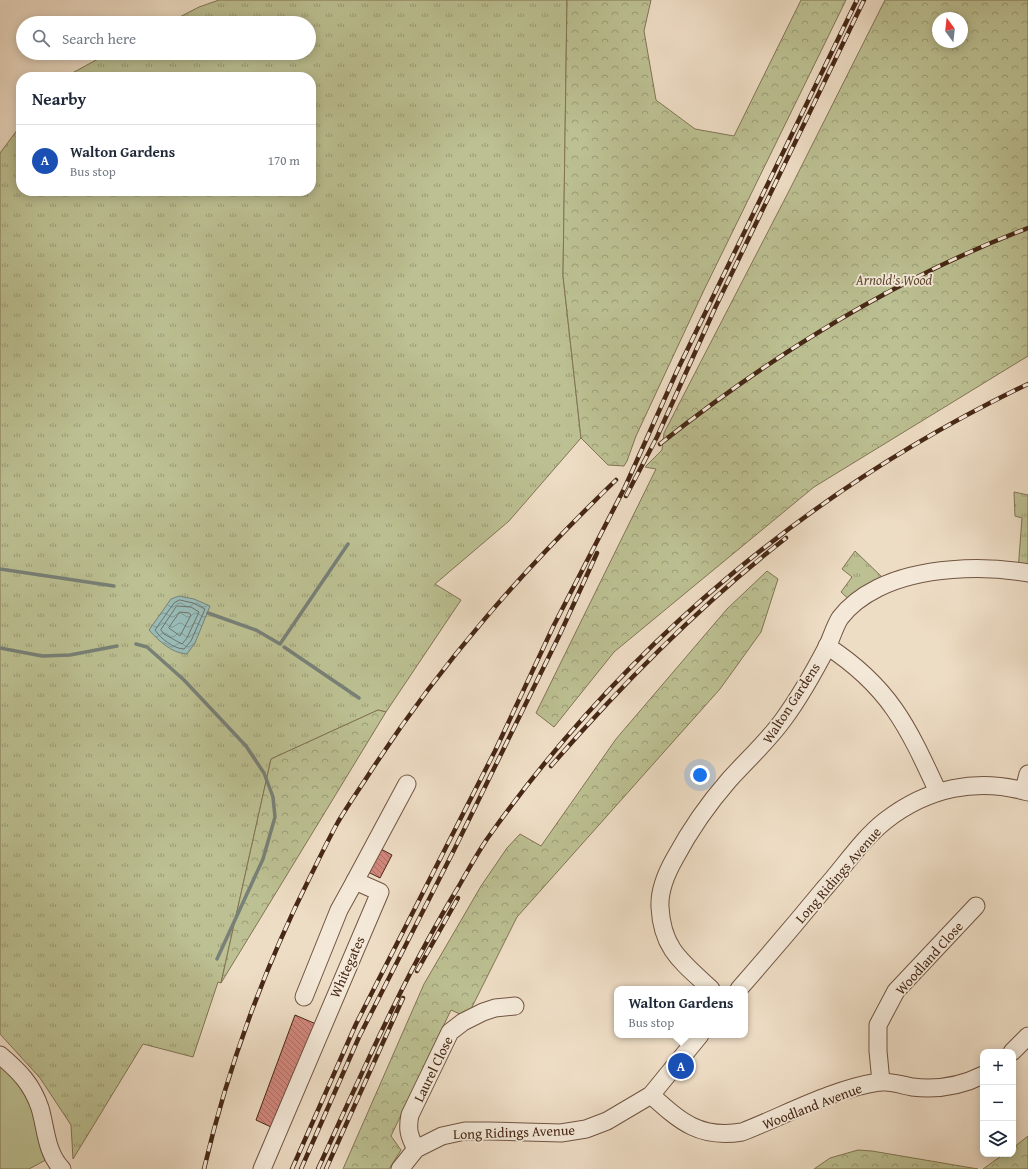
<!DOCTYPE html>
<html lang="en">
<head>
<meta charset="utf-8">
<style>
	:root { --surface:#fff; --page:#f2f2f3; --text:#1f2937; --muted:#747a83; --line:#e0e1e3; --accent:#d93025 }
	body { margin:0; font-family:"Gentium Book Plus",serif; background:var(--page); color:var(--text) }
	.controls { position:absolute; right:12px; bottom:12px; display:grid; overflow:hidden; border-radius:8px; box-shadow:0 2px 10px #0003 }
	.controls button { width:36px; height:36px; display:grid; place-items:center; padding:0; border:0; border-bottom:1px solid var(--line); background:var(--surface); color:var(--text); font:20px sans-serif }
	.compass { position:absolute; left:932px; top:12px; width:36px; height:36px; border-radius:50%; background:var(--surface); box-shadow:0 2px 10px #0003; rotate:345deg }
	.you { position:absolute; left:700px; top:775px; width:14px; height:14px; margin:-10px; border:3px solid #fff; border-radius:50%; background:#1a73e8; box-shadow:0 0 0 6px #1a73e833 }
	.badge { display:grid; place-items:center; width:26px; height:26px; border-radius:50%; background:var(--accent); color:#fff; font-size:13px; font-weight:700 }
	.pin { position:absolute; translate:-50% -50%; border:2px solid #fff; box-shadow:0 1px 4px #0006 }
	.popup { position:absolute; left:614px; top:986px; width:134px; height:52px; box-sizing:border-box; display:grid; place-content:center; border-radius:8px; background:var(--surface); filter:drop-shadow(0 1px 3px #0005); font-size:13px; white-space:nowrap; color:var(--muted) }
	.popup b { font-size:15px; color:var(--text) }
	.popup::after { content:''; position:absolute; left:50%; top:100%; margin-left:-8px; border:8px solid transparent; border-top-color:var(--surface) }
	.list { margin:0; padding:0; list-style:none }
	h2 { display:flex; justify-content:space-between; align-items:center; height:52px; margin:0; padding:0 16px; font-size:17px }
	h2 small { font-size:13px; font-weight:400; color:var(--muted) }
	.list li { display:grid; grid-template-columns:26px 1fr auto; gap:12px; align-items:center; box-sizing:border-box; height:72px; padding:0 16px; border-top:1px solid var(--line) }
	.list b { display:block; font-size:15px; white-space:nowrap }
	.list p { margin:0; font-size:13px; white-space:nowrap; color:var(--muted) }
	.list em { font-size:13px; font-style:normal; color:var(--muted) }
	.icon { flex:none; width:22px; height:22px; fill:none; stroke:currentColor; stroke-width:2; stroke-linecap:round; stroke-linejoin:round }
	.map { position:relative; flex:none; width:1028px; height:1169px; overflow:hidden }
	.search { position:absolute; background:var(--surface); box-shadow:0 2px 10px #0003; left:16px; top:16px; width:300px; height:44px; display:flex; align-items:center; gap:10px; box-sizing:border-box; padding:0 14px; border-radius:22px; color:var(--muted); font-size:15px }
	.panel { position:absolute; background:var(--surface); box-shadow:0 2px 10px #0003; left:16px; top:72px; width:300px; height:124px; border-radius:16px }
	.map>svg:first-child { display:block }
	.grass { fill:url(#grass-tufts); stroke:#827454 }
	.forest { fill:url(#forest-crowns); stroke:#827454; fill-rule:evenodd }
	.green { fill:#bcc092; stroke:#827454 }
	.water { fill:url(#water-waves); stroke:#788077 }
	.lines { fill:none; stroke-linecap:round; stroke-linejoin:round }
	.shore { stroke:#707266; stroke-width:1 }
	.stream { stroke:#788077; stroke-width:3.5 }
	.building { fill:url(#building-back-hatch); stroke:#472816 }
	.minor-casing { stroke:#715542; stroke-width:19 }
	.minor { stroke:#f4e9d9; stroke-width:17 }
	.rail-casing { stroke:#472816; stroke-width:4.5 }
	.rail { stroke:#f4e9d9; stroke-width:3; stroke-dasharray:9; stroke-linecap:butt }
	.labels { text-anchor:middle; stroke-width:3.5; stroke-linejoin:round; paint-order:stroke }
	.park-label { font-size:14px; font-style:italic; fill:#644e35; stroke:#f4e9d9 }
	.street-label { font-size:14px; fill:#472816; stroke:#f4e9d9 }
</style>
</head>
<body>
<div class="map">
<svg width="1028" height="1169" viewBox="0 0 1028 1169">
	<defs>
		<pattern id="grass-tufts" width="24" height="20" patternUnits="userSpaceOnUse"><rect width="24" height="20" fill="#bcc092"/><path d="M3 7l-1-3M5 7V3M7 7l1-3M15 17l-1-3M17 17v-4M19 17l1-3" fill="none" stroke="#9b9c76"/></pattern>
		<pattern id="forest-crowns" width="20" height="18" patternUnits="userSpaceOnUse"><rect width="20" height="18" fill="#bcc092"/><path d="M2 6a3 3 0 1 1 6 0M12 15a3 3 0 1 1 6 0" fill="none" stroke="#9b9c76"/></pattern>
		<pattern id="water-waves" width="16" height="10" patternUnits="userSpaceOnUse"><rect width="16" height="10" fill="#99bbb7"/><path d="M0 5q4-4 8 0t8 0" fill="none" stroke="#7f9894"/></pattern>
		<pattern id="building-back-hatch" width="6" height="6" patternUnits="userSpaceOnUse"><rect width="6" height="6" fill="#d2877d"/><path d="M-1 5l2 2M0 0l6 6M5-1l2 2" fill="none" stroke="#ac6e65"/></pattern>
	</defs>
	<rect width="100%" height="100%" fill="#eeddc5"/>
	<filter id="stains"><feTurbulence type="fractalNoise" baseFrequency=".005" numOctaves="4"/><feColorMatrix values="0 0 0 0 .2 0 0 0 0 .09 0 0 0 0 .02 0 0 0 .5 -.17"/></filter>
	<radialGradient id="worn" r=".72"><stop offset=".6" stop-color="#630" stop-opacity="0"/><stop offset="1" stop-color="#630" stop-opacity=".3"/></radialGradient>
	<g class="grass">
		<path d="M219,0H567L563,276L581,438L509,521L435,584L461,600L386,712L378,710L271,759L221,983L218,982L193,1057L143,1044L73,1159L71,1125L40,1078L0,1034V153L21,125V191H311V77H65L109,53H309V23H168L199,7Z"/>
		<path d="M1014,492L1028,495V573L1018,571L1022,518L1015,516Z"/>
		<path d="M855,551L883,578L854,604L841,592L852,577L842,569Z"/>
	</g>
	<g class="forest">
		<path d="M567,0H651L644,31L656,100L695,129L734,136L801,0H846L704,290L636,436L627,461L624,466L608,465L581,438L563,276Z"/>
		<path d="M885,0H1028V356L814,487L614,652L554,727L536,713L656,469L645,467L662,450L664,433L790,189ZM938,18H962V42H938Z"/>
		<path d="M767,571L778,579L761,632L720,689L517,917L471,1009L462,1015L451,1010L391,1136L401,1150L389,1169H343L424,984L481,886L507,848L520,834L541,846L616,739L727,609Z"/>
		<path d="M378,710L386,712L221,983L271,759Z"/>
		<path d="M1028,1136V1169H983L1004,1154H1013V1148Z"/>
		<path d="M858,1150L872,1151L978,1169H814L830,1158Z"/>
	</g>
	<path class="green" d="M0,1055L17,1070L53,1156L29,1169H0Z"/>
	<path class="water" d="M179,596L194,599L210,606L195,643L187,654C171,653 159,641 149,630L171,599Z"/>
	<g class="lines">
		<g class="shore">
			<path d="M180,600L193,603L205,609L191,641L184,649C174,649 160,638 155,630L174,603Z"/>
			<path d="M177,606L191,607L199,612L187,638L182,644L164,634L161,630Z"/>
			<path d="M180,612L189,613L191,615L180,636L169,628Z"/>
		</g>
		<g class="stream">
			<path d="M0,569L114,586"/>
			<path d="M208,613L256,630L280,644L348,544"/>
			<path d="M136,644L147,647L184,680L246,746L264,773L273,797L275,817L263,859L217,959"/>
			<path d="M284,647L359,698"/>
			<path d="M0,648L42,656L70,655L117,646"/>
		</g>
	</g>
	<g class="building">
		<path d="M381,849L392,855L380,878L368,872Z"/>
		<path d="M295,1015L316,1024L284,1104L281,1102L271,1127L256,1120Z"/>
	</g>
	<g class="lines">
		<g class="minor-casing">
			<g id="minor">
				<path d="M827,646C890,687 908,727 938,792"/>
				<path d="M1024,790L1028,774"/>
				<path d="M711,989C682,962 662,949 660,907C659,889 667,872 675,858C690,830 708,804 729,780C747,760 767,742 783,720C800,697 815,670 828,645C832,636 835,626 840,618C849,606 864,595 878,588C920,567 983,565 1028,573"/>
				<path d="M739,989C768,956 796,923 824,889C844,867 861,840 885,821C927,788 977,777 1028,792"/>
				<path d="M304,997L339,910L355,881"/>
				<path d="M1012,1052L1028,1036"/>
				<path d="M0,1055C19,1071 32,1084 40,1108C46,1128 46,1153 62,1169"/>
				<path d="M881,1082L878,1051V1025L896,991L976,906"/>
				<path d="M651,1095C680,1121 699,1139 742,1132C786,1115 832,1089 879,1082C889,1081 902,1085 912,1087C937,1090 961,1086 983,1075"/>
				<path d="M416,1149C409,1136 407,1129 410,1115L450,1032L463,1022L483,1012L495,1008L515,1006"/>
				<path d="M262,1169L380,892L355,881L407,784"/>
				<path d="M400,1169L416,1149L442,1136L465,1131H489L561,1133L586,1129L607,1121L651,1095L700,1035"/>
			</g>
		</g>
		<use href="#minor" class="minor"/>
		<g class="rail-casing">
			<g id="rail">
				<path d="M660,444C772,355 894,279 1028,228"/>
				<path d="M626,496L657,437L715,308L864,0"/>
				<path d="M551,766C623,683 700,605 786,538"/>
				<path d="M417,971L458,898"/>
				<path d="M204,1169C228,1067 263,971 310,877C319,859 328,840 338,822C348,805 360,788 371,771C442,662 523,570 616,480"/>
				<path d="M292,1169L356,1024L495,751L554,625L625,487L677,371L857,0"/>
				<path d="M301,1169L359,1037L455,848L560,634L597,553"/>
				<path d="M318,1169C362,1073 404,976 459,886C468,870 477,854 487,839C626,643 811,488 1028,384"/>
				<path d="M326,1169L403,998"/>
			</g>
		</g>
		<use href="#rail" class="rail"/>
	</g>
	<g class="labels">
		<g class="park-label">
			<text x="894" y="285">Arnold's Wood</text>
		</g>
		<g class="street-label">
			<text transform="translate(791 703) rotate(-57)" y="5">Walton Gardens</text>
			<text transform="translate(838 875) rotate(-49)" y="5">Long Ridings Avenue</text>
			<text transform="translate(929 958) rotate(-48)" y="5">Woodland Close</text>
			<text transform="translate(347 967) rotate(-66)" y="5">Whitegates</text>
			<text transform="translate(433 1069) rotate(-64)" y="5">Laurel Close</text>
			<text transform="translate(812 1106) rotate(-21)" y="5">Woodland Avenue</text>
			<text transform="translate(514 1132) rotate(-2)" y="5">Long Ridings Avenue</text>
		</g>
	</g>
	<rect width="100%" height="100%" filter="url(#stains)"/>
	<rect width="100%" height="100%" fill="url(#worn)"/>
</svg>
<div class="controls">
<button>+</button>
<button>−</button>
<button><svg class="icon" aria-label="layers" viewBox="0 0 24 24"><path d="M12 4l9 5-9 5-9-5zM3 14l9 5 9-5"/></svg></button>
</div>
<svg class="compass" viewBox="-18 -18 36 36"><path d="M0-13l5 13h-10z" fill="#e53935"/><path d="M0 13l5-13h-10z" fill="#747a83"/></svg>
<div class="you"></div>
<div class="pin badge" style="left:681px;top:1066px;background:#1a4fb4">A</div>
<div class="popup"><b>Walton Gardens</b>Bus stop</div>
<div class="search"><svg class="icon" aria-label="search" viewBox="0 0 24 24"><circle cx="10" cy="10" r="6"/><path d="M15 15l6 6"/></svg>Search here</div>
<section class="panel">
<h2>Nearby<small></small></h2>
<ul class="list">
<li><span class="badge" style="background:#1a4fb4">A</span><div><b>Walton Gardens</b><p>Bus stop</p></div><em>170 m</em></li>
</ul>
</section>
</div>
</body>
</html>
